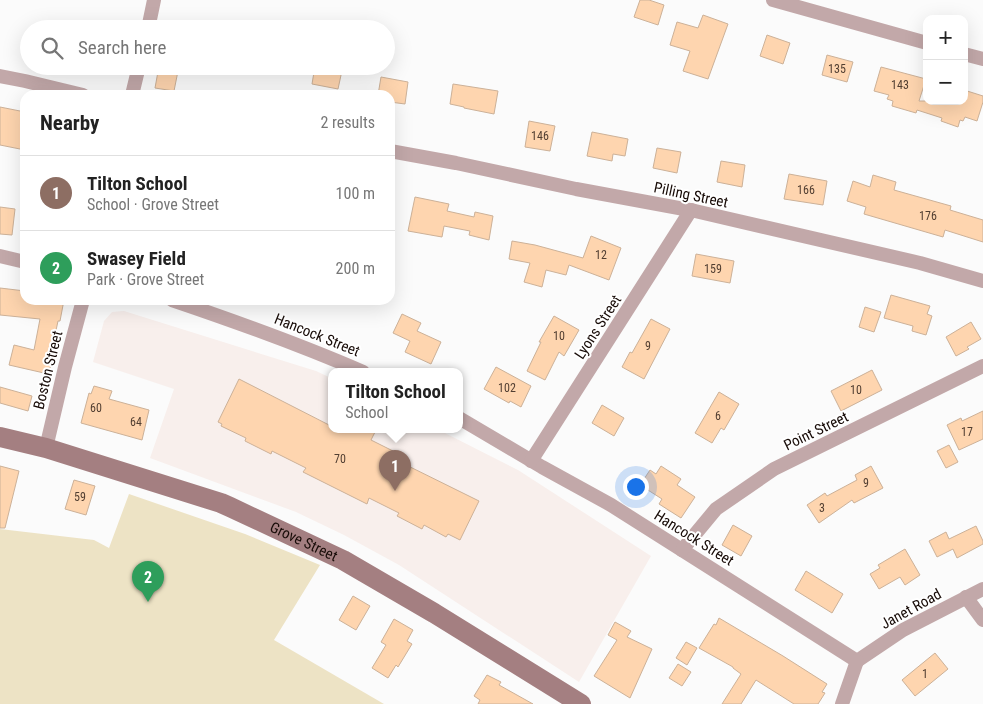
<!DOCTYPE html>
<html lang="en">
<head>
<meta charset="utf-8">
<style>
	:root { --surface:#fff; --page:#f6f6f6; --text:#222; --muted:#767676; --line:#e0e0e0; --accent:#0b8043 }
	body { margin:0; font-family:"Roboto Condensed",sans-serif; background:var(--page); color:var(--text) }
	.controls { position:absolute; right:15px; top:15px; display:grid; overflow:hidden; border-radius:10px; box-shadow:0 5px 20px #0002 }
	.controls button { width:45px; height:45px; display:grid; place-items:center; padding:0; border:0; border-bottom:1px solid var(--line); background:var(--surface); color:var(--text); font:25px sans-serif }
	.you { position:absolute; left:635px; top:486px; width:18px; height:18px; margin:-12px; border:4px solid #fff; border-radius:50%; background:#1a73e8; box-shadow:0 0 0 8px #1a73e833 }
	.badge { display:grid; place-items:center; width:32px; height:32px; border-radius:50%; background:var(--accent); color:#fff; font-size:16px; font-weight:700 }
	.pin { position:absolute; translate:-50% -41px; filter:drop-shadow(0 1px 2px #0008) }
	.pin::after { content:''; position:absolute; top:26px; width:18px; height:15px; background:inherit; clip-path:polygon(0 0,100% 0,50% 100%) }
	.popup { position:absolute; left:328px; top:368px; width:135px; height:65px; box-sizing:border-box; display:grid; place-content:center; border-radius:10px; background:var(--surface); filter:drop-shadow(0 1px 4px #0005); font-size:16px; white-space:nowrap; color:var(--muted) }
	.popup b { font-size:19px; color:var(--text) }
	.popup::after { content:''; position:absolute; left:50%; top:100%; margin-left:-10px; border:10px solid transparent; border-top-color:var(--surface) }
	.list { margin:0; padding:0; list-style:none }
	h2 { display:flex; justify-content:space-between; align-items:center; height:65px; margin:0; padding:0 20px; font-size:21px }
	h2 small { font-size:16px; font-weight:400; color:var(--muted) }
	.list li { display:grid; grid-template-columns:32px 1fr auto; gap:15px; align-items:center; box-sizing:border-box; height:75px; padding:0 20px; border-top:1px solid var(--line) }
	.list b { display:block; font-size:19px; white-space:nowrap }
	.list p { margin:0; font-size:16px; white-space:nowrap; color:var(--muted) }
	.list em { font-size:16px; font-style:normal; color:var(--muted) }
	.icon { flex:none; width:28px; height:28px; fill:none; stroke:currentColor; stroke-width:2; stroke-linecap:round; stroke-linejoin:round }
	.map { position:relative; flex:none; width:983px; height:704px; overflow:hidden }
	.search { position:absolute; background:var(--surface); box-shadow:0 5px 20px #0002; left:20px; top:20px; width:375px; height:55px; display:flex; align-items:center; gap:12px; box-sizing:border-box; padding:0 18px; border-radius:28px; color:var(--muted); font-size:19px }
	.panel { position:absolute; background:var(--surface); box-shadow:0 5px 20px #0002; left:20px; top:90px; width:375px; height:215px; border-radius:15px }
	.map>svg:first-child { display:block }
	.built { fill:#f8efec }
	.green { fill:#ede3c5 }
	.building { fill:#fed5af; stroke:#ccb198 }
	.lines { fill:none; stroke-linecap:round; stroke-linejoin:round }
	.street { stroke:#c2a8a9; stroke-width:14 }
	.secondary { stroke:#a47f81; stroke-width:20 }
	.labels { text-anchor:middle; stroke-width:4; stroke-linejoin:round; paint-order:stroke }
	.number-label { font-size:12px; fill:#513e31 }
	.street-label { font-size:15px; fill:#170b07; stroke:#fff }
</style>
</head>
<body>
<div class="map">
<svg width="983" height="704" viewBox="0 0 983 704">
	<rect width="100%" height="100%" fill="#fbfbfb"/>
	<path class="built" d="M124,311L316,371L331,378V430H439L518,470L651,556L579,682L399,565L344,535L296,512L150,458L174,389L93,362L104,321L112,312Z"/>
	<path class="green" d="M129,494L245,534L320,565L274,640L384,704H0V529L94,540L109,548Z"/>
	<g class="building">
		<path d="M640,0H649L664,5L658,25L634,17Z"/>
		<path d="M703,15L728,24L708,79L683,71L690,51L670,45L677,22L698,28Z"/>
		<path d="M767,35L790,43L783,64L760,56Z"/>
		<path d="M827,55L853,62L847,82L822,75Z"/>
		<path d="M159,66H179L174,91L155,88Z"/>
		<path d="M315,66H343L338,89L312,84Z"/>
		<path d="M881,67L926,79L919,101H964V90L983,96V102L977,121L965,117L963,121L960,120L958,127L941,121L942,118L917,110L916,113L892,106L893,101L887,99L889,95L874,91Z"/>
		<path d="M381,77L408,82L405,104L390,102V95H378Z"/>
		<path d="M453,84L498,91L494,114L464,108V107L450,104Z"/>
		<path d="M0,107L25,112V150L0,145Z"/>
		<path d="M529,121L555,126L550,151L525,147Z"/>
		<path d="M592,132L628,139L625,156L613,154L612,161L587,156Z"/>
		<path d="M657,148L681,152L677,173L653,168Z"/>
		<path d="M721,161L745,165L742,187L717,182Z"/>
		<path d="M789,174L827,181L823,205L784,199Z"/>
		<path d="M873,175L896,182L894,190L951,206L950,210L983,220V242L945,230L943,237L864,214L866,207L847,201L853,181L870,187Z"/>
		<path d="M415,197L449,204L447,211L474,217L475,212L493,216L489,240L469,235L470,231L444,226L442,237L408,231Z"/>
		<path d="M0,207L15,209L12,235L0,234Z"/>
		<path d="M591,236L621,248L609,280L569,265L566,275L546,270L542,287L524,282L530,263L509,259L512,241L535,245L583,258Z"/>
		<path d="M696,254L734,261L730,283L692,276Z"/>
		<path d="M0,288L25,291V300H64L60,321H58L51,354H53L50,368L44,373L9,365L14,345L34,350L40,319L0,315Z"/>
		<path d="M891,295L930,306L927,314L932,316L926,335L912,331L913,326L884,318Z"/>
		<path d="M865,307L881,312L874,332L859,327Z"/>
		<path d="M402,314L421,323L417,331L441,342L431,364L405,352L410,341L393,333Z"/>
		<path d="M554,316L579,330L564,356L559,352L545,380L527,371L541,342H539Z"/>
		<path d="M651,319L670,329L644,379L622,367L630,352L632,353Z"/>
		<path d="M971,322L981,339L967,347L969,349L956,356L946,337Z"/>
		<path d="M496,367L531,386L521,407L510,401L509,403L484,389Z"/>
		<path d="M872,370L882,390L841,411L831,391Z"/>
		<path d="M239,379L331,426V430H376L371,440L393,451L390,457L479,501L460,540L448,534L446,537L424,525L422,529L397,516L399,513L369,498L367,504L303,472L306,468L272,451L271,454L245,441L246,438L221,426L222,424L218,422Z"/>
		<path d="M94,386L112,391L109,399L149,410L142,440L81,423L89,393L91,394Z"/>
		<path d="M0,387L32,396L28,411L0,403Z"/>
		<path d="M719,392L739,404L724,430L721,428L712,443L695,433Z"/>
		<path d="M602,405L624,418L614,436L592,423Z"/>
		<path d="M983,411V439L959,450L947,425L961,418L962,421Z"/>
		<path d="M949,445L958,462L946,468L937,451Z"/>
		<path d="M0,466L19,471L5,528H0Z"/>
		<path d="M661,466L681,479L677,485L695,497L681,518L659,504L662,499L640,485L650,470L656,474Z"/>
		<path d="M871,466L883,488L854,503L852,500L819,523L807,505L825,493L827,496L857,480L855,475Z"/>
		<path d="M74,480L95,486L86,515L65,509Z"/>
		<path d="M733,525L752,536L741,556L722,545Z"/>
		<path d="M976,526L983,541V544L957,558L953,549L937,557L929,541L946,532L949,539Z"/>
		<path d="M905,549L920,575L905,585L900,577L879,589L870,574L880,568L878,565Z"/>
		<path d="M806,571L843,594L832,613L795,590Z"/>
		<path d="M353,596L370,606L356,630L339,620Z"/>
		<path d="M719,618L783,656L827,684L822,692L825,693L818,704H794L756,680L741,704H722L741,674L733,668V667L699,648L714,624L716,625Z"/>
		<path d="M394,619L413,630L407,641L412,644L398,667L396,665L388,678L372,668L386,645L381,642Z"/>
		<path d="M615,622L631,631L627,637L652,649L630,698L594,676L617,640L608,635Z"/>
		<path d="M686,642L697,648L687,665L676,658Z"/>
		<path d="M935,653L948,669L915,696L902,680Z"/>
		<path d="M678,664L691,672L682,686L669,678Z"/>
		<path d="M487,675L501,682L499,685L533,704H478L480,700L474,696Z"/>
	</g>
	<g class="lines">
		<g class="street">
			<path d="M773,0L927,43"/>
			<path d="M148,29L154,0"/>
			<path d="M964,54L983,59"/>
			<path d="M0,76L25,81L83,95"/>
			<path d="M132,95L139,66"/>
			<path d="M390,151L456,163L576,189L695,211L920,263L983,281"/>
			<path d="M0,256L25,262"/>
			<path d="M172,300C237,322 301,345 363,372"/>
			<path d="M459,418L542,467L611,505L857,661"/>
			<path d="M46,448L65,367L83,300"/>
			<path d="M531,461L691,210"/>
			<path d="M682,550L716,509L774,469L983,366"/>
			<path d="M966,597L983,620"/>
			<path d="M857,661L903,630L983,589"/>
			<path d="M842,704L857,661"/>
		</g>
		<path class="secondary" id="s1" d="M0,437L46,448L221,503L230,507L343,560L434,613L581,704"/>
	</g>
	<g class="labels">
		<g class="number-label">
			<text x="837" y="73">135</text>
			<text x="900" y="89">143</text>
			<text x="540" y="140">146</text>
			<text x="806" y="194">166</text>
			<text x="928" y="220">176</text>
			<text x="601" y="259">12</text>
			<text x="713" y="273">159</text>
			<text x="559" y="340">10</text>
			<text x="648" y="350">9</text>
			<text x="507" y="392">102</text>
			<text x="856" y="394">10</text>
			<text x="96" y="412">60</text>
			<text x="718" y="420">6</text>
			<text x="136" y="426">64</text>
			<text x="967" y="436">17</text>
			<text x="340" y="463">70</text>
			<text x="866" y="487">9</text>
			<text x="80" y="501">59</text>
			<text x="822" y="512">3</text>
			<text x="925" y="678">1</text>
		</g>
		<g class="street-label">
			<text transform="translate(691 195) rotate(12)" y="5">Pilling Street</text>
			<text transform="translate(598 327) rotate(-57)" y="5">Lyons Street</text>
			<text transform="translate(317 335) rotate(22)" y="5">Hancock Street</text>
			<text transform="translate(48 370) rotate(-76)" y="5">Boston Street</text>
			<text transform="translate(816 431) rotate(-26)" y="5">Point Street</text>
			<text transform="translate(694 538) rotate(32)" y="5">Hancock Street</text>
			<text dy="5" stroke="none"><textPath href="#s1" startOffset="322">Grove Street</textPath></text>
			<text transform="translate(911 609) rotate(-29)" y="5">Janet Road</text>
		</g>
	</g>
</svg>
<div class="controls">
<button>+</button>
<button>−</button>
</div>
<div class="you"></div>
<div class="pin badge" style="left:395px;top:491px;background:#8d6e63">1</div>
<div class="popup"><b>Tilton School</b>School</div>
<div class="pin badge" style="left:148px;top:602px;background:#2e9e5b">2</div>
<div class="search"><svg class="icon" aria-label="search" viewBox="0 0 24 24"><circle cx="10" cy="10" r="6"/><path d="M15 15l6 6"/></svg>Search here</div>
<section class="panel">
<h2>Nearby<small>2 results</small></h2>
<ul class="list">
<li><span class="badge" style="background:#8d6e63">1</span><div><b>Tilton School</b><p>School · Grove Street</p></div><em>100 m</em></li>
<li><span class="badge" style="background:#2e9e5b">2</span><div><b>Swasey Field</b><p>Park · Grove Street</p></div><em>200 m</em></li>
</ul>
</section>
</div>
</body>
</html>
